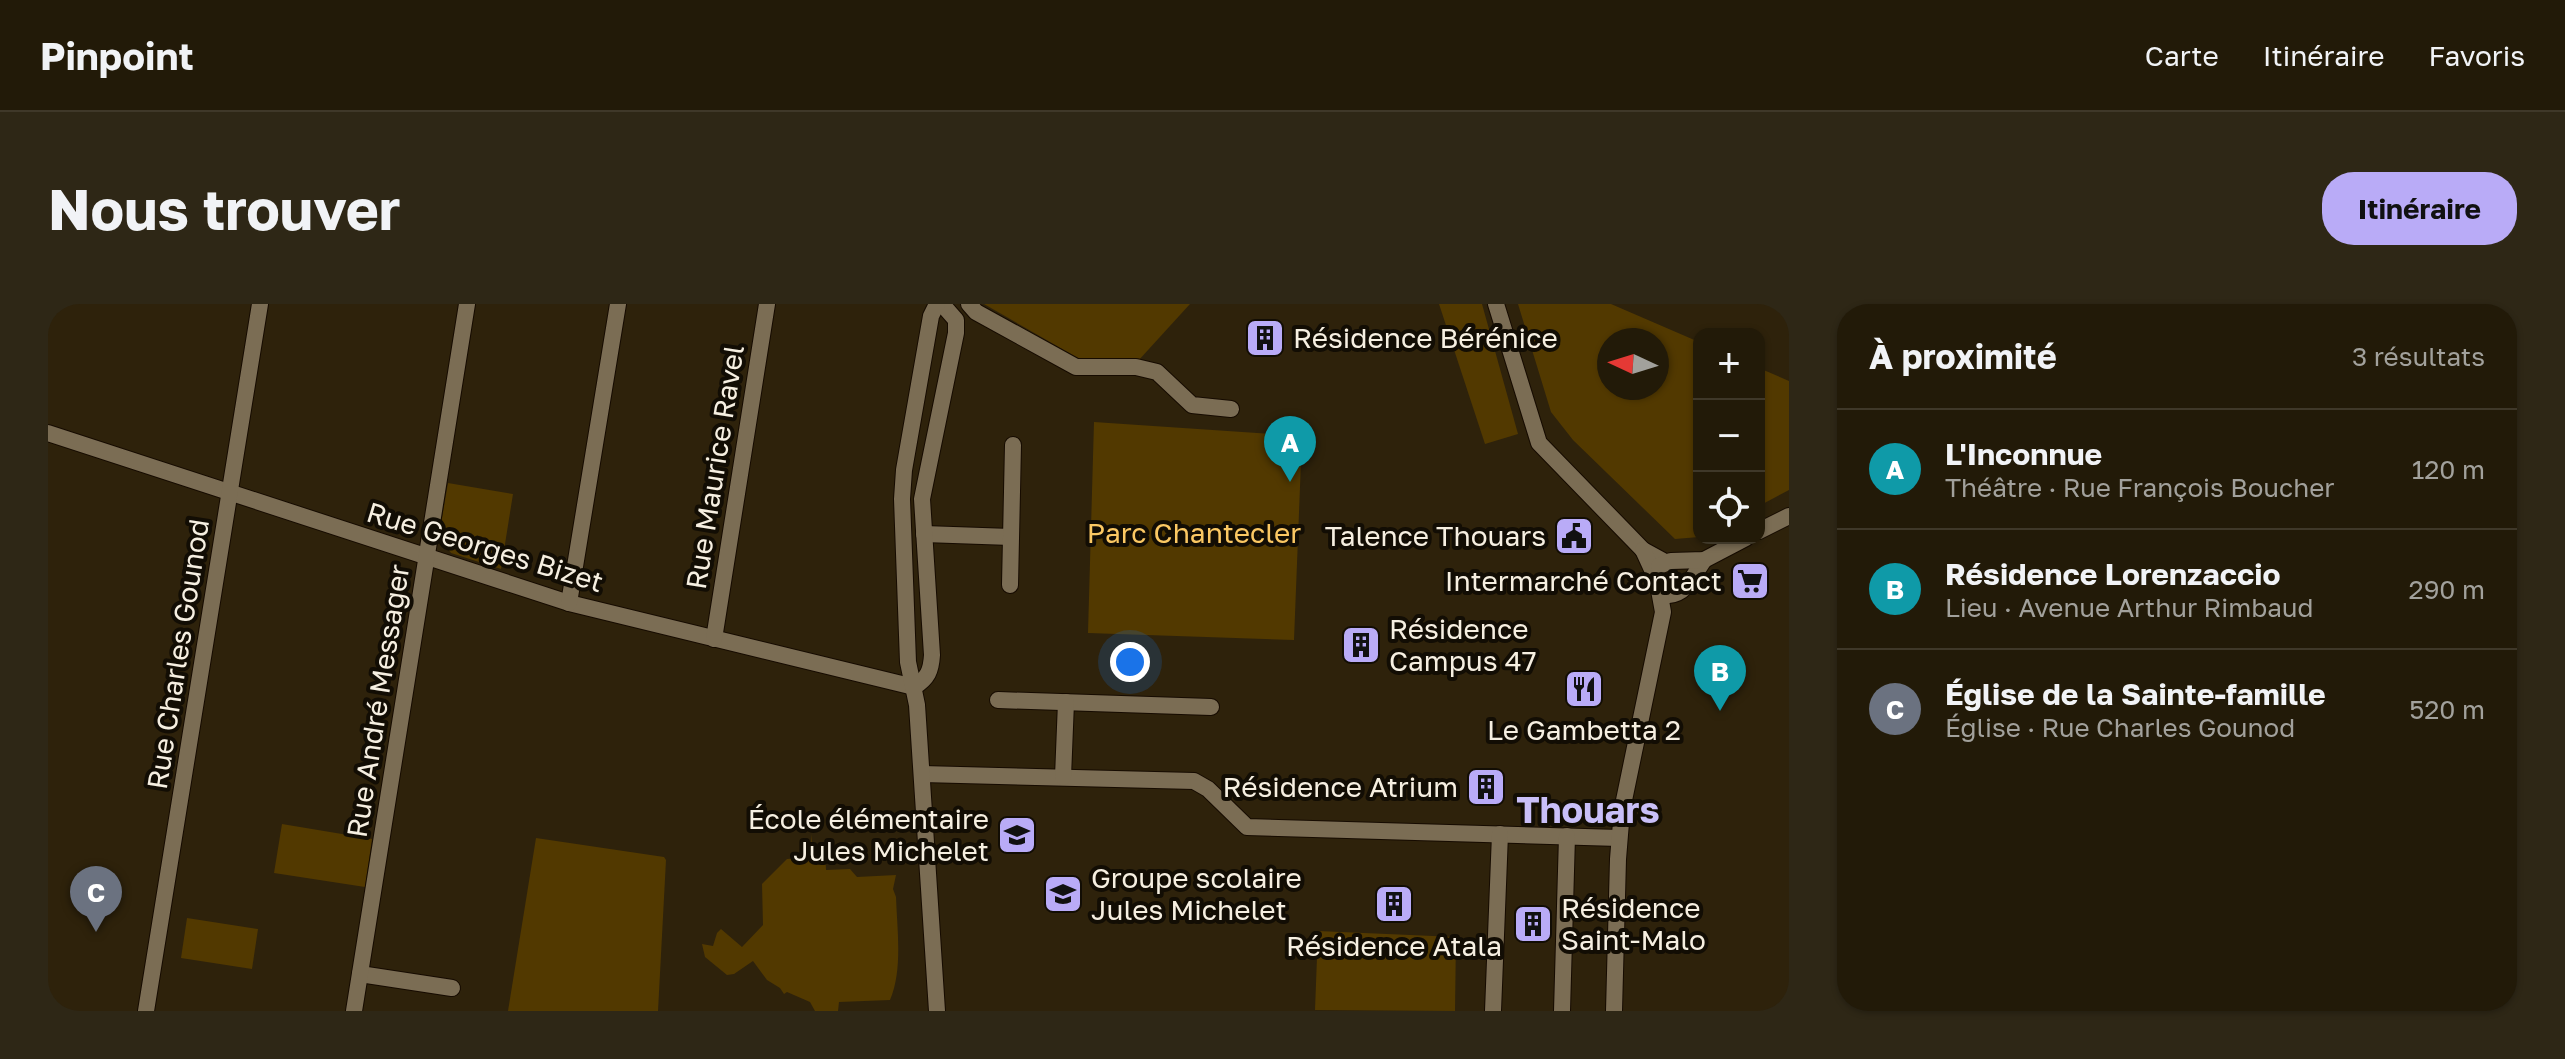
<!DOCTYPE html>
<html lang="fr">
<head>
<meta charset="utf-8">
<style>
	:root { --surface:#221a08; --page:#2e2716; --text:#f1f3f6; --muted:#a2a19c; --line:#3f3829; --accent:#b9abf7 }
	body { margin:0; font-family:"Golos Text",sans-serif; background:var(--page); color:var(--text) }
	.controls { position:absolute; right:24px; top:24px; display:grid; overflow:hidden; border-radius:16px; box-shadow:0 2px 6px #0004 }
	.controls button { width:72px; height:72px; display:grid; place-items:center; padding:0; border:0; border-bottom:2px solid var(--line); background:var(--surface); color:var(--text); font:40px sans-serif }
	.compass { position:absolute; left:1549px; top:24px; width:72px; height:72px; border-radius:50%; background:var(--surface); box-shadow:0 2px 6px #0004; rotate:274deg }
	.you { position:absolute; left:1082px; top:358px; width:28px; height:28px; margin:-20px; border:6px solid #fff; border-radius:50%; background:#1a73e8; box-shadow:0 0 0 12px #1a73e833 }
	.badge { display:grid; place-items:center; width:52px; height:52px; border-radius:50%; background:var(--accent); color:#fff; font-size:26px; font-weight:700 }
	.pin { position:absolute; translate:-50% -66px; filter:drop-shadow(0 2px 4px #0008) }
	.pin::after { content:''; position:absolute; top:42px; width:28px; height:24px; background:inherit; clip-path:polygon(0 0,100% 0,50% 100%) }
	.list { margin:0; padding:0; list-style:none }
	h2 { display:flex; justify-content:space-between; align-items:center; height:104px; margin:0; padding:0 32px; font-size:34px }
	h2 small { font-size:26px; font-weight:400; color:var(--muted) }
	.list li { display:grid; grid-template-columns:52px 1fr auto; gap:24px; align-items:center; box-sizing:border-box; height:120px; padding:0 32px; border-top:2px solid var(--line) }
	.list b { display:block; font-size:30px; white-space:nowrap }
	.list p { margin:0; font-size:26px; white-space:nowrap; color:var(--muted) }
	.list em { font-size:26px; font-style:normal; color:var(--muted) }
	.icon { flex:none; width:44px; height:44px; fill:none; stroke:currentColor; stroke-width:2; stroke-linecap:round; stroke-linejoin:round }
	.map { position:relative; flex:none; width:1741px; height:707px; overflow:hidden; border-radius:32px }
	header { display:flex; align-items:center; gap:48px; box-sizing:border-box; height:112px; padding:0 40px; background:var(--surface); border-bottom:2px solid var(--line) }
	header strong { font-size:38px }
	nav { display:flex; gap:44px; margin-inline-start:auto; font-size:28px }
	.intro { display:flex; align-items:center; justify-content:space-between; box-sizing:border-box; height:192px; padding:0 48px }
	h1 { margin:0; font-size:56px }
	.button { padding:20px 36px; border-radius:32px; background:var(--accent); color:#111; font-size:28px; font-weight:700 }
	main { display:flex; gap:48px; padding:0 48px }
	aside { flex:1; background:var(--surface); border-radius:32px; box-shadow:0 2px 6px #0004 }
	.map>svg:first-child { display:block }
	.green { fill:#523900; fill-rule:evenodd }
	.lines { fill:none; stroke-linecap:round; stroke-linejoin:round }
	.minor-casing { stroke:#160b00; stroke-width:18 }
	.minor { stroke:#7b6d54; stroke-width:16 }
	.labels { text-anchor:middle; stroke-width:8; stroke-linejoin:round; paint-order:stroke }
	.poi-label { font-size:28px; fill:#f6efe1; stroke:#120d04; text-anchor:start }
	.street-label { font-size:28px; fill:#f6efe1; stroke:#120d04 }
	.park-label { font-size:28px; fill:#fbc863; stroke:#120d04 }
	.district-label { font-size:36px; font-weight:bold; fill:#c9bff8; stroke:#120d04 }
</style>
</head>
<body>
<header>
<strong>Pinpoint</strong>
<nav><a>Carte</a><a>Itinéraire</a><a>Favoris</a></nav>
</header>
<div class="intro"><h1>Nous trouver</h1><a class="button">Itinéraire</a></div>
<main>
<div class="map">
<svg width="1741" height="707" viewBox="0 0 1741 707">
	<rect width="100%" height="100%" fill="#2e220b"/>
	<g class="green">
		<path d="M936,0H1142L1090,57L1030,54Z"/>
		<path d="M1391,0H1434L1470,130L1437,140Z"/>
		<path d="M1470,0H1563L1651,38V233L1627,235L1525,136L1503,108ZM1561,36H1609V84H1561Z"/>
		<path d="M1711,64L1741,77V186L1711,202Z"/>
		<path d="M1046,118L1254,132L1246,336L1040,329Z"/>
		<path d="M400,179L465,190L453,265L403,249L391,232Z"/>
		<path d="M234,520L324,535L317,583L226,569Z"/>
		<path d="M763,530L765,549L774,548L777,543L778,566L802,565L809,573L848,571L845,585L848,593C849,625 855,666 842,696L791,698L790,707H767L762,698L739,688L736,690L732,684L719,676L705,657L686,670L679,671L657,653L654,640L665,642L669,629L673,625L694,643L715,621L714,580L739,555L763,553Z"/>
		<path d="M488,534L616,553L618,556L610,707H460Z"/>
		<path d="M139,614L210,625L204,665L133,654Z"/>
		<path d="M1270,627L1408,633L1407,707L1267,706Z"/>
	</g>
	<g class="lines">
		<g class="minor-casing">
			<g id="minor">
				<path d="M921,0L928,8L1028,63H1088L1109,68L1144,101L1183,105"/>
				<path d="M1448,0L1491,139L1595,246L1617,258"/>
				<path d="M0,129L521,299L866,383"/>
				<path d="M1711,227L1741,212"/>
				<path d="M876,230L963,233"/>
				<path d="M1595,246L1606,270L1608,282L1621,291C1639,290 1646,270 1656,256"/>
				<path d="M1611,262L1623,257L1656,256L1698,234"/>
				<path d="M962,281L965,141"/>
				<path d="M521,299L570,0"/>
				<path d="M666,335L719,0"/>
				<path d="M866,383C880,374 883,367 884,351L874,195L908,29V16L894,0"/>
				<path d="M950,396L1163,403"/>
				<path d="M874,470L1146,477L1160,485L1199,523L1571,534"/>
				<path d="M1015,473L1018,398"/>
				<path d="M312,670L404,684"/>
				<path d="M98,707L212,0"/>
				<path d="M306,707L419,0"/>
				<path d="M889,707L869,401L860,358L854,195L856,166L883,12L889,0"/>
				<path d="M1445,707L1452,530"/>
				<path d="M1514,707L1519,532"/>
				<path d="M1566,707L1570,555L1574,506L1615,308L1611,286"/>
			</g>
		</g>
		<use href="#minor" class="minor"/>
	</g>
	<defs>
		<g id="building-square" transform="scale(2)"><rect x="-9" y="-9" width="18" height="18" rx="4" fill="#b9abf7" stroke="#120d04"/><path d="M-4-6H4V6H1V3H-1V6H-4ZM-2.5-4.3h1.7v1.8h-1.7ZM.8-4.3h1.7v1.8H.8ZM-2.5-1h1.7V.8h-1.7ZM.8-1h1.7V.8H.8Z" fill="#111"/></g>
		<g id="civic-square" transform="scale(2)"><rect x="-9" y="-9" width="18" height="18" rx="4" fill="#b9abf7" stroke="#120d04"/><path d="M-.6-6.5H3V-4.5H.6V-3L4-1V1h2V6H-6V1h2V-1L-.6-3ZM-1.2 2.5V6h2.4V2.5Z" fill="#111"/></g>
		<g id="supermarket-square" transform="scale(2)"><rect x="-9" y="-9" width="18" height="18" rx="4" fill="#b9abf7" stroke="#120d04"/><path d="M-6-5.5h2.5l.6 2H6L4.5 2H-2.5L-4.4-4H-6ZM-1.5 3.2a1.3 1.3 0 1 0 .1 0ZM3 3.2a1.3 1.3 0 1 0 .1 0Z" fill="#111"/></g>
		<g id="restaurant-square" transform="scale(2)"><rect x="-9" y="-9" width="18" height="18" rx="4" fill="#b9abf7" stroke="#120d04"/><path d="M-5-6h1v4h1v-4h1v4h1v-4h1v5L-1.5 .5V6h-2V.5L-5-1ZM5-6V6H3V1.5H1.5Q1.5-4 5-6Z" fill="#111"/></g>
		<g id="school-square" transform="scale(2)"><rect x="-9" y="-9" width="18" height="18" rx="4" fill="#b9abf7" stroke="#120d04"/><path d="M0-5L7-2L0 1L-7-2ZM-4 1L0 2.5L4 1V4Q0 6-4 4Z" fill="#111"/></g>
	</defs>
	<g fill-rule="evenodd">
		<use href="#building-square" x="1217" y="34"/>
		<use href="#civic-square" x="1526" y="232"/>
		<use href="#supermarket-square" x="1702" y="277"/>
		<use href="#building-square" x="1313" y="341"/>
		<use href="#restaurant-square" x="1536" y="385"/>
		<use href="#building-square" x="1438" y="483"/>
		<use href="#school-square" x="969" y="531"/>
		<use href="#school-square" x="1015" y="590"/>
		<use href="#building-square" x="1346" y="600"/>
		<use href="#building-square" x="1485" y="620"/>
	</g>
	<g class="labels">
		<g class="poi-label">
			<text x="1245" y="44">Résidence Bérénice</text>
			<text x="1498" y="242" text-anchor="end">Talence Thouars</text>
			<text x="1674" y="287" text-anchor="end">Intermarché Contact</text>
			<text x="1341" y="335">Résidence<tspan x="1341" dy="32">Campus 47</tspan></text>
			<text x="1536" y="436" text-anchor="middle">Le Gambetta 2</text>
			<text x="1410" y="493" text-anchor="end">Résidence Atrium</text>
			<text x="941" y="525" text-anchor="end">École élémentaire<tspan x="941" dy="32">Jules Michelet</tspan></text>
			<text x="1043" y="584">Groupe scolaire<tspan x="1043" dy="32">Jules Michelet</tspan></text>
			<text x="1513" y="614">Résidence<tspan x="1513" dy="32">Saint-Malo</tspan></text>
			<text x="1346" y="652" text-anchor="middle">Résidence Atala</text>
		</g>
		<g class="street-label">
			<text transform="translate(667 163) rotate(-81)" y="10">Rue Maurice Ravel</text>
			<text transform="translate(437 243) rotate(17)" y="10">Rue Georges Bizet</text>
			<text transform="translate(130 350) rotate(-81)" y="10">Rue Charles Gounod</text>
			<text transform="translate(330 397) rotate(-81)" y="10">Rue André Messager</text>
		</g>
		<g class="park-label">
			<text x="1146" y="239">Parc Chantecler</text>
		</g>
		<g class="district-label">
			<text x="1540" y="519">Thouars</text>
		</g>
	</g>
</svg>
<div class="controls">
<button>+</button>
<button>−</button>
<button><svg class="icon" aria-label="locate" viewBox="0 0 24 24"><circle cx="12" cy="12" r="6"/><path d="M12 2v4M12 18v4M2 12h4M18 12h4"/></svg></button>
</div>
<svg class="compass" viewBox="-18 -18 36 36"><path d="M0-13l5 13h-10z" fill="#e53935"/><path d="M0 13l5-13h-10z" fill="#a2a19c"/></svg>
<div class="you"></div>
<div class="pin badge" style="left:1242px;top:178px;background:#0f9aa8">A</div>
<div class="pin badge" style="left:1672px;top:407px;background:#0f9aa8">B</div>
<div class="pin badge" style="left:48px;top:628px;background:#6b7280">C</div>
</div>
<aside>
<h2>À proximité<small>3 résultats</small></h2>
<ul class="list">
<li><span class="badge" style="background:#0f9aa8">A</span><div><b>L'Inconnue</b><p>Théâtre · Rue François Boucher</p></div><em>120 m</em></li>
<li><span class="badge" style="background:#0f9aa8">B</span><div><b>Résidence Lorenzaccio</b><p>Lieu · Avenue Arthur Rimbaud</p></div><em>290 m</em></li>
<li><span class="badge" style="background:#6b7280">C</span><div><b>Église de la Sainte-famille</b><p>Église · Rue Charles Gounod</p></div><em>520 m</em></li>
</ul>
</aside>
</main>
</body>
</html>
